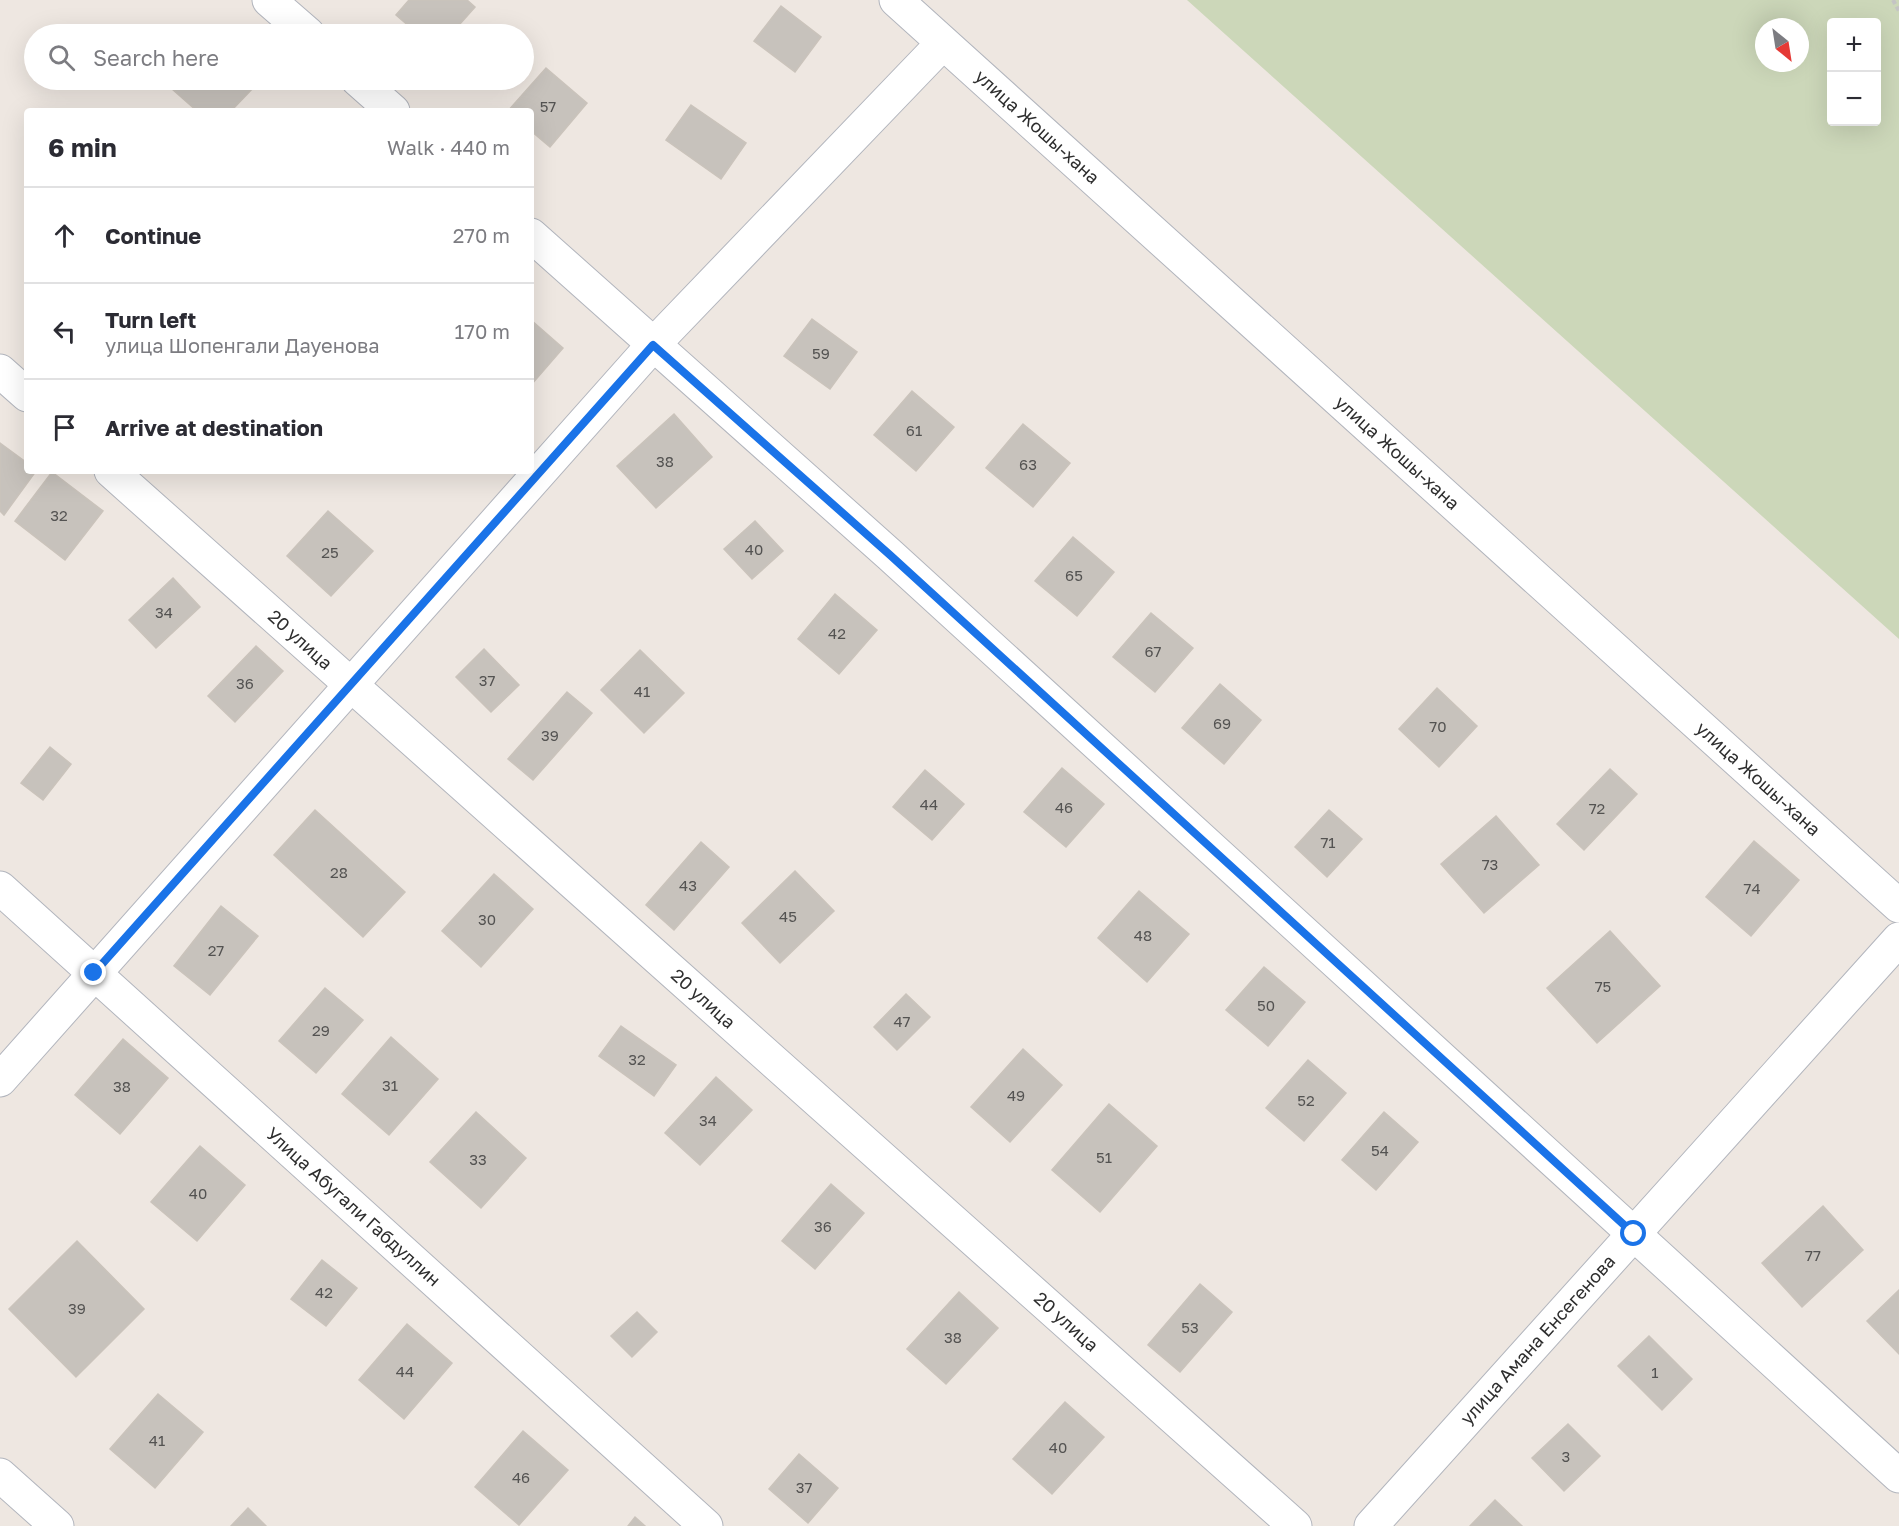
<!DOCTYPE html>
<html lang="en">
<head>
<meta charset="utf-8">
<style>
	:root { --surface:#fff; --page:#f2f2f3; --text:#2b2b33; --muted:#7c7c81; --line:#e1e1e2 }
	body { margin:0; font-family:"Golos Text",sans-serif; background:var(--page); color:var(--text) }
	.controls { position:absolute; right:18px; top:18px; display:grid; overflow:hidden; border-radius:6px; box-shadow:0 6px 24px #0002 }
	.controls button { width:54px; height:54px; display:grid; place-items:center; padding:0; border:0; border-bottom:2px solid var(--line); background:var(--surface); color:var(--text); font:30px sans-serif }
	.compass { position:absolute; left:1755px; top:18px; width:54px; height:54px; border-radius:50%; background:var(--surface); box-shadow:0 6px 24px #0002; rotate:150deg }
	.stop { position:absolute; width:18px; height:18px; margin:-14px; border:4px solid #1a73e8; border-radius:50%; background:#fff }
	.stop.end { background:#1a73e8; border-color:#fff; box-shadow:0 2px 6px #0008 }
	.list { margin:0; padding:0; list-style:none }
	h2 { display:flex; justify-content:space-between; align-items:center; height:78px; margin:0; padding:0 24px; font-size:26px }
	h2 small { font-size:20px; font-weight:400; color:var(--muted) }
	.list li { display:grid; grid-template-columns:39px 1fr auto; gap:18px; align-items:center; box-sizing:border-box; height:96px; padding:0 24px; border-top:2px solid var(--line) }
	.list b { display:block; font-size:22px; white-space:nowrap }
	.list p { margin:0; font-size:20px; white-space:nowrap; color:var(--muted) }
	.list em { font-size:20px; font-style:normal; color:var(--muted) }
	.icon { flex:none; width:33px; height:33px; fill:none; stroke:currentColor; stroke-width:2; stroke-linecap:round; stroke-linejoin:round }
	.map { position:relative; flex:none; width:1899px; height:1526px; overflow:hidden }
	.search { position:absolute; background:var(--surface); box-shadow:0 6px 24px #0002; left:24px; top:24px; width:510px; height:66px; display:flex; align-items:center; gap:15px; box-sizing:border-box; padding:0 21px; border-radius:33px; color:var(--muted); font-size:22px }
	.panel { position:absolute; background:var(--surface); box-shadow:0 6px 24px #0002; left:24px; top:108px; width:510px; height:366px; border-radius:6px }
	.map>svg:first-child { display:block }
	.cemetery { fill:#ccd7b9; fill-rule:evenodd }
	.building { fill:#c7c2bc; stroke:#cac3bb; stroke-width:1.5 }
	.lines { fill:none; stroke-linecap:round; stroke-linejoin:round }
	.minor-casing { stroke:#b2b5bd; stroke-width:35 }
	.path { stroke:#c4c4c4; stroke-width:4; stroke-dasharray:4.5 3; stroke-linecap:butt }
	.minor { stroke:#fff; stroke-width:33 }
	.route { stroke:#1a73e8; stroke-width:8 }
	.labels { text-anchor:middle; stroke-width:5; stroke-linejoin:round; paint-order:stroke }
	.number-label { font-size:15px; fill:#545352 }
	.street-label { font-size:18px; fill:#2e2e2e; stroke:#fff }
</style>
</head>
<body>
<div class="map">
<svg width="1899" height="1526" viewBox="0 0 1899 1526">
	<rect width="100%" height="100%" fill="#eee7e1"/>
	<path class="cemetery" d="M1187,0H1899V639ZM1832,22H1876V122H1832ZM1764,27H1800V63H1764Z"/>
	<g class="building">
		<path d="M409,0H467L475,7L451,34H418L396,15Z"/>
		<path d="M781,6L821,37L795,72L754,41Z"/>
		<path d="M546,68L587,103L550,147L531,131V111H508Z"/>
		<path d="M164,80H244L253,88L231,111H197L163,81Z"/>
		<path d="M691,105L746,143L721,179L666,140Z"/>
		<path d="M812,319L857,352L830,389L784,356Z"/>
		<path d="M531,320L563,348L531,385Z"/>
		<path d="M912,391L954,427L916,471L874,435Z"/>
		<path d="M674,414L712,457L656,508L617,466Z"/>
		<path d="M1023,424L1070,463L1033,507L986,468Z"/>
		<path d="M0,443L27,463V471H36L4,515L0,511Z"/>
		<path d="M52,472L103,511L65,560L15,521Z"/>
		<path d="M328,511L373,551L331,596L287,556Z"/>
		<path d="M755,521L783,551L752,579L724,549Z"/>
		<path d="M1073,537L1114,572L1077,616L1035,581Z"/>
		<path d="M173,578L200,607L156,648L129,620Z"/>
		<path d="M835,594L877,630L839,674L798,639Z"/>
		<path d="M1151,613L1193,648L1155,692L1113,657Z"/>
		<path d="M256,646L283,671L235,722L208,696Z"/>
		<path d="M484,649L519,685L491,712L456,677Z"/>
		<path d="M640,650L684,693L644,733L601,690Z"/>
		<path d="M1220,684L1261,720L1224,764L1182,728Z"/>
		<path d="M1437,688L1477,726L1439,767L1399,729Z"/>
		<path d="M567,692L592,713L533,780L508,759Z"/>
		<path d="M50,747L71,764L43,800L21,783Z"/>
		<path d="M1062,768L1104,804L1066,847L1024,812Z"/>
		<path d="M1610,769L1637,794L1584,850L1557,824Z"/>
		<path d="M925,770L964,804L932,840L893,807Z"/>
		<path d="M315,810L405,892L363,937L274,855Z"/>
		<path d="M1329,810L1362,839L1327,877L1295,847Z"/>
		<path d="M1496,816L1539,865L1484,913L1441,864Z"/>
		<path d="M1754,841L1799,880L1751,936L1706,897Z"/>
		<path d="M701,842L729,867L674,930L646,905Z"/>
		<path d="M795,871L834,911L780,963L742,923Z"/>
		<path d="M494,874L533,909L481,967L442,931Z"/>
		<path d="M1139,891L1189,934L1147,982L1098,938Z"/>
		<path d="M221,906L258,936L210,995L174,966Z"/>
		<path d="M1610,931L1660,986L1597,1043L1547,988Z"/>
		<path d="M1264,967L1305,1002L1268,1046L1226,1010Z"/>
		<path d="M325,988L363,1020L316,1073L279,1041Z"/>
		<path d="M906,994L930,1017L897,1050L874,1027Z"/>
		<path d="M621,1026L676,1065L654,1096L599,1056Z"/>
		<path d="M391,1037L438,1079L389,1135L342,1094Z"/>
		<path d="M123,1039L168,1078L120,1134L75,1095Z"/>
		<path d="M1023,1049L1062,1085L1010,1142L971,1107Z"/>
		<path d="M1308,1060L1346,1093L1304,1141L1266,1108Z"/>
		<path d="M716,1077L752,1110L700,1165L665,1133Z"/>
		<path d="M1109,1104L1157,1146L1100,1212L1052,1170Z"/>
		<path d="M476,1112L526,1158L481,1208L430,1162Z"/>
		<path d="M1384,1112L1418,1142L1376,1190L1342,1160Z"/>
		<path d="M200,1146L245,1185L197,1241L151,1202Z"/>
		<path d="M831,1184L864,1213L815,1269L782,1241Z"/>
		<path d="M1823,1206L1863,1250L1802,1307L1762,1263Z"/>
		<path d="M77,1241L144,1309L76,1377L9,1309Z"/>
		<path d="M322,1260L357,1288L326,1326L291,1299Z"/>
		<path d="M1200,1284L1232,1312L1180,1372L1148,1345Z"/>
		<path d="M1899,1290V1354L1867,1321Z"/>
		<path d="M959,1292L998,1328L946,1384L907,1349Z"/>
		<path d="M637,1312L657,1332L632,1357L611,1336Z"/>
		<path d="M407,1324L452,1363L404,1419L359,1380Z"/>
		<path d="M1649,1336L1692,1379L1662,1410L1618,1366Z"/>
		<path d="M158,1394L203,1432L155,1488L110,1449Z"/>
		<path d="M1065,1402L1104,1437L1052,1494L1013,1459Z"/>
		<path d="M1568,1424L1600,1456L1564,1491L1532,1458Z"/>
		<path d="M523,1431L568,1470L519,1525L475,1487Z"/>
		<path d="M799,1454L838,1488L808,1523L769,1489Z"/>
		<path d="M1495,1500L1522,1526H1470Z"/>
		<path d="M248,1508L266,1526H231Z"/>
		<path d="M635,1517L645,1526H628Z"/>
	</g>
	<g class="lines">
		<g class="minor-casing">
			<g id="minor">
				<path d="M269,0L308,34"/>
				<path d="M896,0L1899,906"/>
				<path d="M358,80L393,111"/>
				<path d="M531,235L890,555L1899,1476"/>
				<path d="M0,371L27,395"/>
				<path d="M111,471L1295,1526"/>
				<path d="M0,888L706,1526"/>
				<path d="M0,1080L653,345L943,43"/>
				<path d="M0,1475L57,1526"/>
				<path d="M1371,1526L1899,939"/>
			</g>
		</g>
		<path class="path" d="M1893,0L1899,11"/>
		<use href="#minor" class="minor"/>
	</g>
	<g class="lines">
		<path class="route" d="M94,973L653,345L890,555L1634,1234"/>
	</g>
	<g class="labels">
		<g class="number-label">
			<text x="548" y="112">57</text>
			<text x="821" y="359">59</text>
			<text x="914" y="436">61</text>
			<text x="665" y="467">38</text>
			<text x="1028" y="470">63</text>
			<text x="59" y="521">32</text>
			<text x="754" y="555">40</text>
			<text x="330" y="558">25</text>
			<text x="1074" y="581">65</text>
			<text x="164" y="618">34</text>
			<text x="837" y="639">42</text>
			<text x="1153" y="657">67</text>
			<text x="487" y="686">37</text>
			<text x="245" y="689">36</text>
			<text x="642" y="697">41</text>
			<text x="1222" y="729">69</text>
			<text x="1438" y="732">70</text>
			<text x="550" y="741">39</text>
			<text x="929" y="810">44</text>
			<text x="1064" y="813">46</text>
			<text x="1597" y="814">72</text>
			<text x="1328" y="848">71</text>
			<text x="1490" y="870">73</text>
			<text x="339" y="878">28</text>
			<text x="688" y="891">43</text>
			<text x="1752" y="894">74</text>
			<text x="788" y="922">45</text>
			<text x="487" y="925">30</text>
			<text x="1143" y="941">48</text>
			<text x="216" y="956">27</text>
			<text x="1603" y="992">75</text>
			<text x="1266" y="1011">50</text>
			<text x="902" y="1027">47</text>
			<text x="321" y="1036">29</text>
			<text x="637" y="1065">32</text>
			<text x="390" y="1091">31</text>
			<text x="122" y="1092">38</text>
			<text x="1016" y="1101">49</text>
			<text x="1306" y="1106">52</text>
			<text x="708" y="1126">34</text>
			<text x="1380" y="1156">54</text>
			<text x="1104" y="1163">51</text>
			<text x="478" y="1165">33</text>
			<text x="198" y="1199">40</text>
			<text x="823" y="1232">36</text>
			<text x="1813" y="1261">77</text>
			<text x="324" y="1298">42</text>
			<text x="77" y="1314">39</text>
			<text x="1190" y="1333">53</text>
			<text x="953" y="1343">38</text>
			<text x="405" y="1377">44</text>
			<text x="1655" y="1378">1</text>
			<text x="157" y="1446">41</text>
			<text x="1058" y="1453">40</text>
			<text x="1566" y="1462">3</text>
			<text x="521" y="1483">46</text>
			<text x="804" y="1493">37</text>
		</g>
		<g class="street-label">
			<text transform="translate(1037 127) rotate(42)" y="6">улица Жошы-хана</text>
			<text transform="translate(1397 453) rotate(42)" y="6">улица Жошы-хана</text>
			<text transform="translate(300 640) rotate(42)" y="6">20 улица</text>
			<text transform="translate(1758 779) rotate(42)" y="6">улица Жошы-хана</text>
			<text transform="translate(703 999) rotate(42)" y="6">20 улица</text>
			<text transform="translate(353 1207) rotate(42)" y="6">Улица Абугали Габдуллин</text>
			<text transform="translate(1066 1322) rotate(42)" y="6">20 улица</text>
			<text transform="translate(1538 1340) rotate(-48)" y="6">улица Амана Енсегенова</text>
		</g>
	</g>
</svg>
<div class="controls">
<button>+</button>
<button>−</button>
</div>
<svg class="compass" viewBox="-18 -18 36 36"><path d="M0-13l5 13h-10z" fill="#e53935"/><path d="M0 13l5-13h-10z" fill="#7c7c81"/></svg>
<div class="stop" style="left:1634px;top:1234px"></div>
<div class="stop end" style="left:94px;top:973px"></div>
<div class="search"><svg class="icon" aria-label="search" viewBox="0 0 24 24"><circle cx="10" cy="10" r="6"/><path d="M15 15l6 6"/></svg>Search here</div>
<section class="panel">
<h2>6 min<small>Walk · 440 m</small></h2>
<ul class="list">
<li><svg class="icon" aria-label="ahead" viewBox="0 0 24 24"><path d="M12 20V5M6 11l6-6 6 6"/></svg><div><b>Continue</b></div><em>270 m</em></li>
<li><svg class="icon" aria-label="left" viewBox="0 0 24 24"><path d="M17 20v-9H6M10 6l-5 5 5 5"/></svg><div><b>Turn left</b><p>улица Шопенгали Дауенова</p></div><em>170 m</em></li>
<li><svg class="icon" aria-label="arrive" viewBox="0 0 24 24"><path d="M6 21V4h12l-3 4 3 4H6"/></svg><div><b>Arrive at destination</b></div></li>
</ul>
</section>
</div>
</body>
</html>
